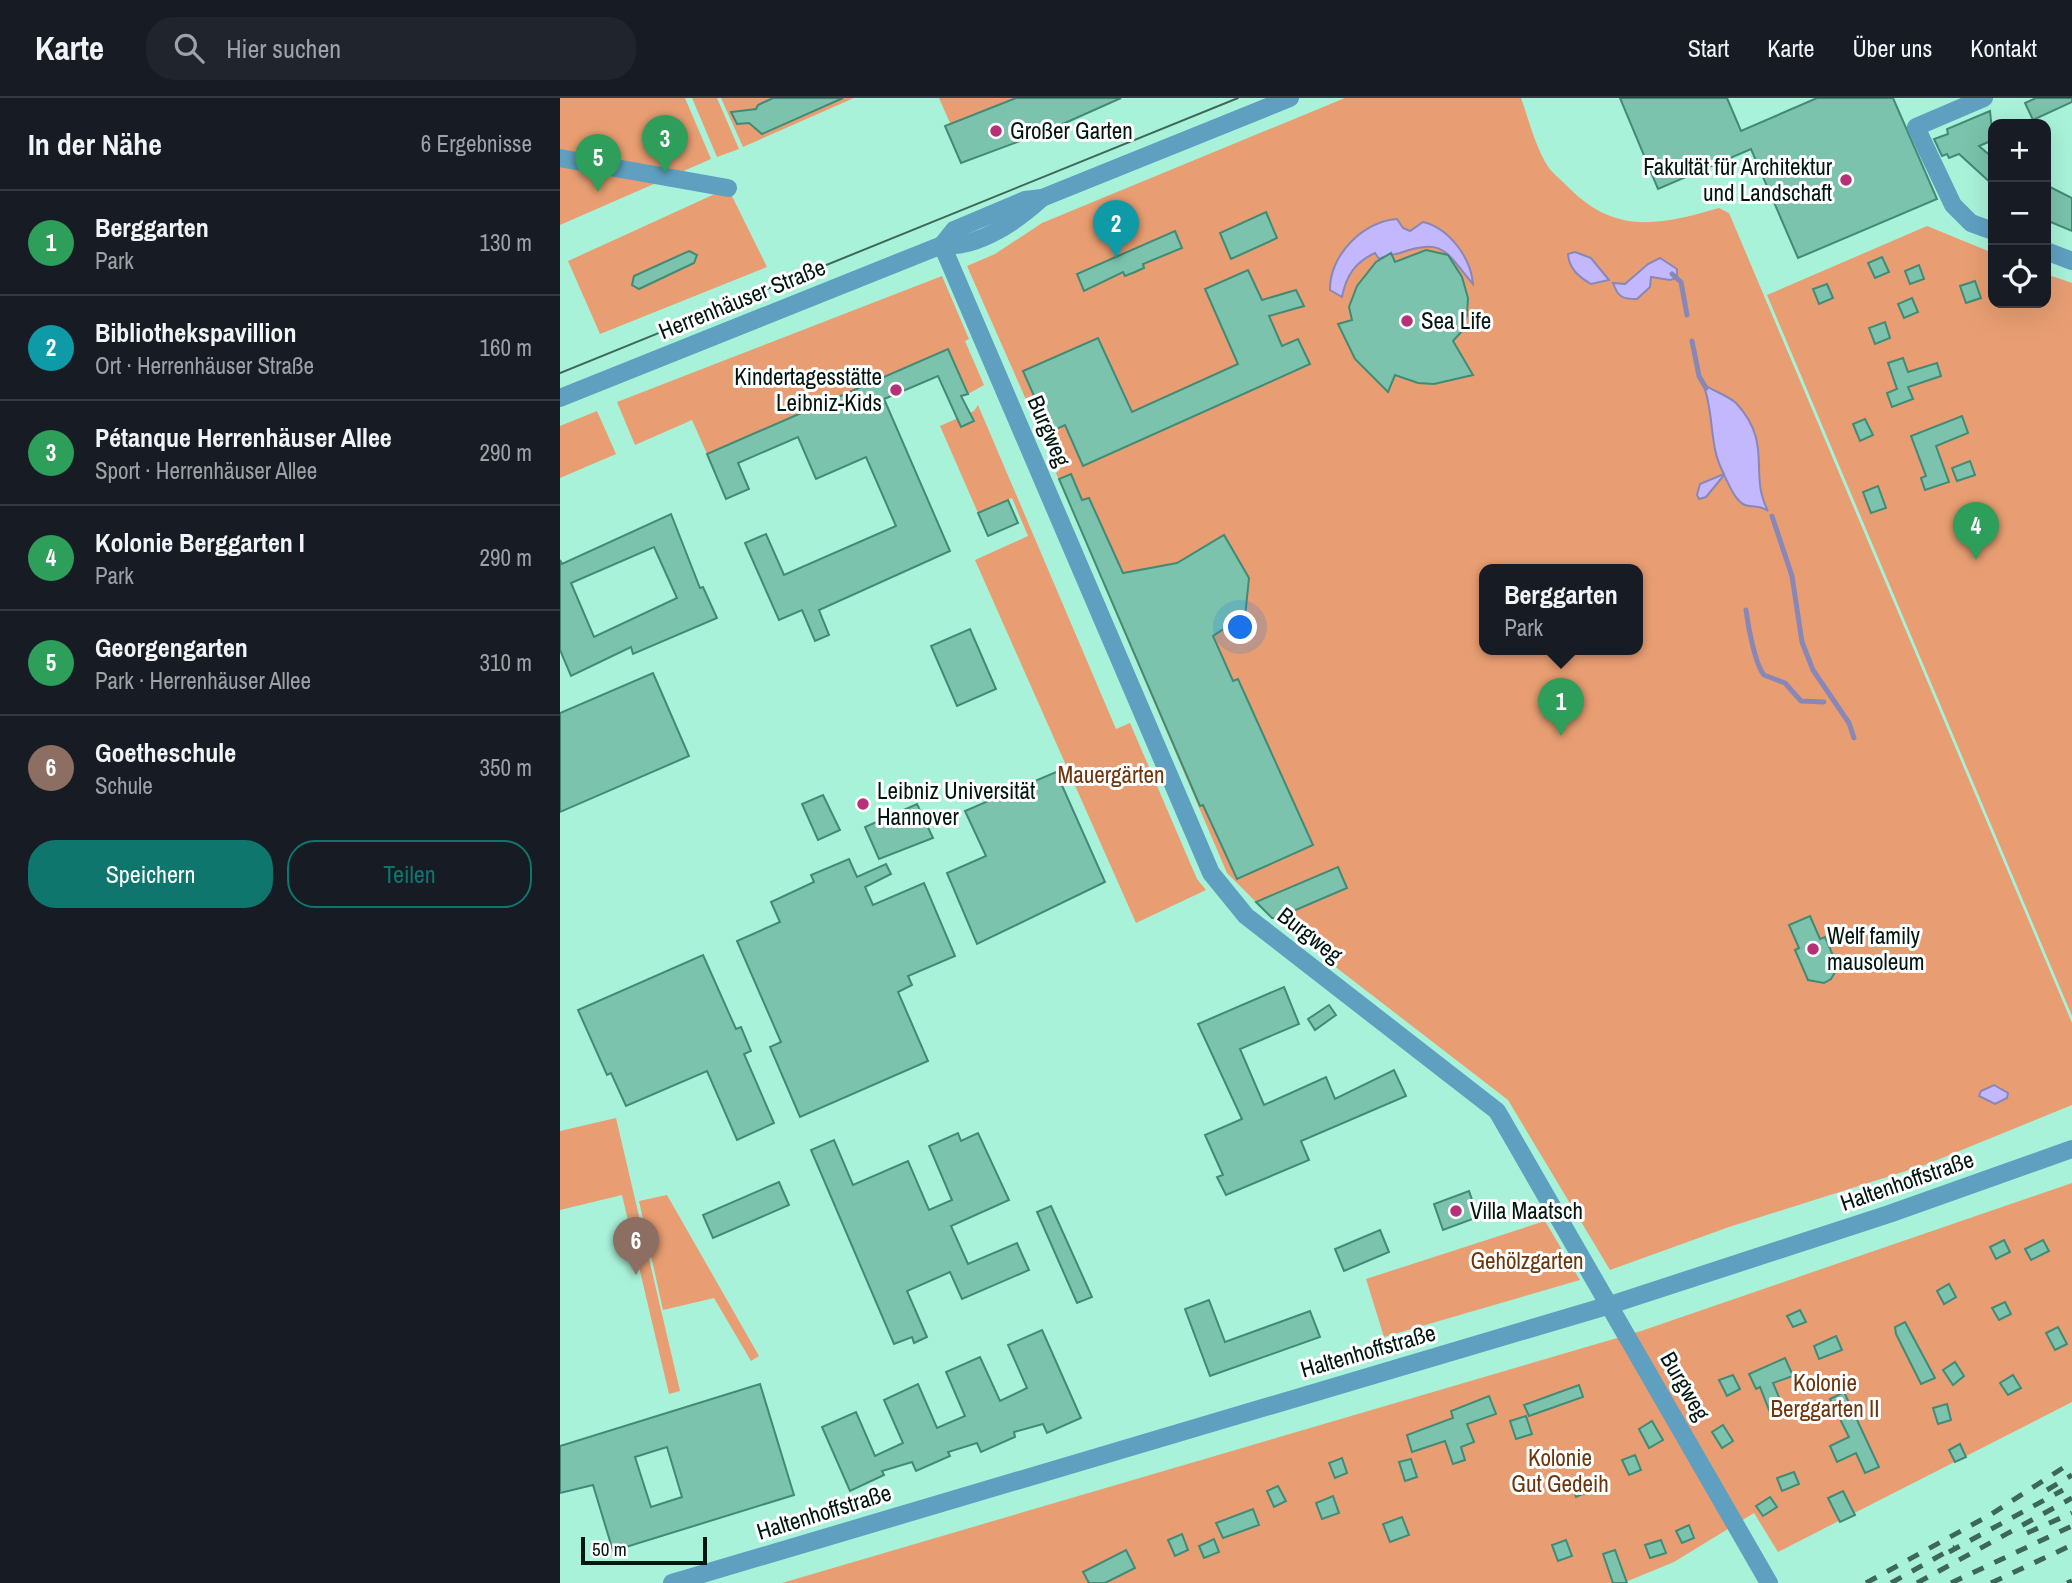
<!DOCTYPE html>
<html lang="de">
<head>
<meta charset="utf-8">
<style>
	:root { --surface:#171b24; --page:#20242c; --text:#f1f3f6; --muted:#9ea1a6; --line:#363941; --accent:#0f766e }
	body { margin:0; font-family:"Archivo Narrow",sans-serif; background:var(--page); color:var(--text) }
	.controls { position:absolute; right:21px; top:21px; display:grid; overflow:hidden; border-radius:14px; box-shadow:0 7px 28px #0002 }
	.controls button { width:63px; height:63px; display:grid; place-items:center; padding:0; border:0; border-bottom:2px solid var(--line); background:var(--surface); color:var(--text); font:35px sans-serif }
	.scale { position:absolute; left:21px; bottom:18px; width:126px; box-sizing:border-box; padding-left:7px; border:4px solid #00170f; border-top:0; font-size:19px; line-height:24px; white-space:nowrap; color:#00170f; -webkit-text-stroke:5px #fff; paint-order:stroke }
	.you { position:absolute; left:681px; top:530px; width:24px; height:24px; margin:-18px; border:5px solid #fff; border-radius:50%; background:#1a73e8; box-shadow:0 0 0 10px #1a73e833 }
	.badge { display:grid; place-items:center; width:46px; height:46px; border-radius:50%; background:var(--accent); color:#fff; font-size:23px; font-weight:700 }
	.pin { position:absolute; translate:-50% -58px; filter:drop-shadow(0 2px 4px #0008) }
	.pin::after { content:''; position:absolute; top:37px; width:24px; height:21px; background:inherit; clip-path:polygon(0 0,100% 0,50% 100%) }
	.popup { position:absolute; left:919px; top:466px; width:164px; height:91px; box-sizing:border-box; display:grid; place-content:center; border-radius:14px; background:var(--surface); filter:drop-shadow(0 2px 5px #0005); font-size:23px; white-space:nowrap; color:var(--muted) }
	.popup b { font-size:26px; color:var(--text) }
	.popup::after { content:''; position:absolute; left:50%; top:100%; margin-left:-14px; border:14px solid transparent; border-top-color:var(--surface) }
	.list { margin:0; padding:0; list-style:none }
	h2 { display:flex; justify-content:space-between; align-items:center; height:91px; margin:0; padding:0 28px; font-size:30px }
	h2 small { font-size:23px; font-weight:400; color:var(--muted) }
	.list li { display:grid; grid-template-columns:46px 1fr auto; gap:21px; align-items:center; box-sizing:border-box; height:105px; padding:0 28px; border-top:2px solid var(--line) }
	.list b { display:block; font-size:26px; white-space:nowrap }
	.list p { margin:0; font-size:23px; white-space:nowrap; color:var(--muted) }
	.list em { font-size:23px; font-style:normal; color:var(--muted) }
	.actions { display:flex; gap:14px; padding:21px 28px }
	.actions a { flex:1; padding:16px 0; border:2px solid var(--accent); border-radius:28px; text-align:center; font-size:24px; color:var(--accent) }
	.actions .main { background:var(--accent); color:#fff }
	.icon { flex:none; width:38px; height:38px; fill:none; stroke:currentColor; stroke-width:2; stroke-linecap:round; stroke-linejoin:round }
	.map { position:relative; flex:none; width:1512px; height:1485px; overflow:hidden }
	header { display:flex; align-items:center; gap:42px; box-sizing:border-box; height:98px; padding:0 35px; background:var(--surface); border-bottom:2px solid var(--line) }
	header strong { font-size:33px }
	nav { display:flex; gap:38px; margin-inline-start:auto; font-size:24px }
	.search { width:490px; height:63px; background:var(--page); display:flex; align-items:center; gap:18px; box-sizing:border-box; padding:0 24px; border-radius:28px; color:var(--muted); font-size:26px }
	main { display:flex }
	aside { flex:1; background:var(--surface) }
	.map>svg:first-child { display:block }
	.green { fill:#e89e72; fill-rule:evenodd }
	.water { fill:#c3b7fe; stroke:#8887b6; stroke-width:2 }
	.lines { fill:none; stroke-linecap:round; stroke-linejoin:round }
	.stream { stroke:#8887b6; stroke-width:5 }
	.building { fill:#7bc3ac; stroke:#428a75; stroke-width:2; fill-rule:evenodd }
	.minor { stroke:#5fa0c1; stroke-width:18 }
	.tram { stroke:#3d6759; stroke-width:2 }
	.rail { stroke:#3d6759; stroke-width:5; stroke-dasharray:12 12; stroke-linecap:butt }
	.poi-dot { fill:#b53279; stroke:#fff; stroke-width:2.5 }
	.labels { text-anchor:middle; stroke-width:6; stroke-linejoin:round; paint-order:stroke }
	.poi-label { font-size:23px; fill:#00170f; stroke:#fff; text-anchor:start }
	.street-label { font-size:23px; fill:#00170f; stroke:#fff }
	.park-label { font-size:23px; fill:#6b350d; stroke:#fff }
</style>
</head>
<body>
<header>
<strong>Karte</strong>
<div class="search"><svg class="icon" aria-label="search" viewBox="0 0 24 24"><circle cx="10" cy="10" r="6"/><path d="M15 15l6 6"/></svg>Hier suchen</div>
<nav><a>Start</a><a>Karte</a><a>Über uns</a><a>Kontakt</a></nav>
</header>
<main>
<aside>
<h2>In der Nähe<small>6 Ergebnisse</small></h2>
<ul class="list">
<li><span class="badge" style="background:#2e9e5b">1</span><div><b>Berggarten</b><p>Park</p></div><em>130 m</em></li>
<li><span class="badge" style="background:#0f9aa8">2</span><div><b>Bibliothekspavillion</b><p>Ort · Herrenhäuser Straße</p></div><em>160 m</em></li>
<li><span class="badge" style="background:#2e9e5b">3</span><div><b>Pétanque Herrenhäuser Allee</b><p>Sport · Herrenhäuser Allee</p></div><em>290 m</em></li>
<li><span class="badge" style="background:#2e9e5b">4</span><div><b>Kolonie Berggarten I</b><p>Park</p></div><em>290 m</em></li>
<li><span class="badge" style="background:#2e9e5b">5</span><div><b>Georgengarten</b><p>Park · Herrenhäuser Allee</p></div><em>310 m</em></li>
<li><span class="badge" style="background:#8d6e63">6</span><div><b>Goetheschule</b><p>Schule</p></div><em>350 m</em></li>
</ul>
<div class="actions"><a class="main">Speichern</a><a>Teilen</a></div>
</aside>
<div class="map">
<svg width="1512" height="1485" viewBox="0 0 1512 1485">
	<rect width="100%" height="100%" fill="#a9f2da"/>
	<g class="green">
		<path d="M0,0H125L151,61L0,127Z"/>
		<path d="M132,0H157L179,51L157,59Z"/>
		<path d="M161,0H294L183,49Z"/>
		<path d="M379,0H561L487,33L401,65L385,28L390,25Z"/>
		<path d="M785,0H961C969,22 976,51 989,70C994,77 1003,83 1009,90C1056,137 1100,127 1159,110L1169,115L1512,925V1007L1365,1067L1169,1129L1050,1172L948,1002L712,820L667,775L496,375L502,369L496,356H490L407,168L435,156L482,125ZM615,134L622,150L583,166L584,170L563,174L525,193L517,176ZM924,472H1078V552H924Z"/>
		<path d="M168,90L207,169L40,236L8,163Z"/>
		<path d="M1367,128L1433,155V205H1486V176L1512,185V918L1207,197Z"/>
		<path d="M382,178L409,241L405,243L424,287L408,296L388,251L147,356L132,322L75,347L57,304Z"/>
		<path d="M418,307L556,631L570,625L637,781L646,792L576,825L415,462L468,438L452,400L418,415L380,328L414,313Z"/>
		<path d="M37,313L56,356L0,380V328Z"/>
		<path d="M56,1020L120,1293L109,1296L62,1097L0,1112V1033Z"/>
		<path d="M1512,1085V1304L1218,1454L1194,1415L1114,1464L1063,1485H222L1081,1233Z"/>
		<path d="M107,1097L199,1258L191,1263L154,1200L103,1212L79,1103Z"/>
		<path d="M985,1123L1020,1182L824,1239L806,1181Z"/>
	</g>
	<g class="water">
		<path d="M837,121L843,130L850,133L863,124C889,130 911,160 913,186C886,155 885,139 840,155C832,157 827,157 819,161L815,155C795,164 786,178 782,199L770,192C769,158 803,123 837,121Z"/>
		<path d="M1015,154L1031,160L1049,182L1031,186C1019,179 1009,171 1008,156Z"/>
		<path d="M1100,160L1117,171V180L1110,182L1091,179L1090,189L1077,201C1062,201 1058,199 1053,185L1065,186L1088,166Z"/>
		<path d="M1143,286C1153,293 1167,297 1176,305C1214,346 1188,375 1208,413C1199,406 1194,410 1185,407C1175,403 1169,386 1164,377L1146,399L1139,401L1137,397L1140,386L1164,376C1148,348 1155,315 1143,286Z"/>
		<path d="M1434,987L1448,995L1447,1000L1435,1006L1419,998L1421,993Z"/>
	</g>
	<g class="lines">
		<g class="stream">
			<path d="M1112,176L1121,184L1127,217"/>
			<path d="M1132,243L1139,278L1146,290"/>
			<path d="M1212,418L1232,478L1242,544L1253,572L1289,625L1294,640"/>
			<path d="M1186,512C1188,528 1195,566 1204,577L1225,585L1241,603L1264,604"/>
		</g>
	</g>
	<g class="building">
		<path d="M213,0H283L202,36L189,25L177,26L171,14L196,11L198,7Z"/>
		<path d="M456,0H561L487,33L401,65L385,28Z"/>
		<path d="M1060,0H1167L1181,33L1257,0H1333L1377,101L1238,160L1191,51L1098,91Z"/>
		<path d="M1476,0H1512V4L1473,22L1465,5Z"/>
		<path d="M1430,13L1433,42L1419,48L1433,60V87L1399,56L1389,60L1387,56L1382,58L1374,41L1388,36L1387,31Z"/>
		<path d="M1486,87L1512,100V133L1486,122Z"/>
		<path d="M706,114L717,140L671,161L660,135Z"/>
		<path d="M615,133L622,150L583,166L584,170L575,174L565,178L563,174L524,193L517,176Z"/>
		<path d="M866,152L888,157L902,179L908,200L907,217L903,232L893,243L913,277L874,286L858,285L835,277L828,294L795,261L778,226L792,222L789,209L797,188L816,164L831,155L835,164Z"/>
		<path d="M129,153L137,157L134,165L79,191L72,187L74,178Z"/>
		<path d="M1322,159L1329,174L1315,180L1308,165Z"/>
		<path d="M1359,167L1364,181L1350,186L1345,173Z"/>
		<path d="M688,172L702,202L736,192L744,208L709,218L722,248L738,241L750,266L523,368L505,327L490,334L463,273L538,240L572,314L678,266L645,191Z"/>
		<path d="M1415,183L1421,200L1406,205L1400,188Z"/>
		<path d="M1267,186L1273,200L1259,206L1253,191Z"/>
		<path d="M1352,200L1358,214L1344,220L1338,206Z"/>
		<path d="M1325,224L1330,240L1315,246L1309,230Z"/>
		<path d="M388,251L408,296L401,298L414,323L401,329L378,278L324,301L390,453L259,512L269,537L255,543L242,512L219,522L185,445L206,436L224,477L336,428L306,359L256,381L238,339L178,365L189,391L166,401L147,356Z"/>
		<path d="M1343,260L1348,274L1377,265L1381,278L1348,289L1353,301L1332,309L1327,295L1337,291L1328,265Z"/>
		<path d="M1402,318L1408,335L1376,348L1389,384L1365,392L1361,380L1366,378L1351,338Z"/>
		<path d="M1305,321L1313,337L1300,343L1293,326Z"/>
		<path d="M1410,363L1415,377L1397,383L1392,370Z"/>
		<path d="M511,376L522,402L529,400L563,475L617,465L664,437L689,480L684,528L667,529L653,538L673,583L678,581L753,747L677,781L643,707L640,708L499,381Z"/>
		<path d="M1318,388L1326,410L1311,415L1303,394Z"/>
		<path d="M448,402L458,425L428,438L418,415Z"/>
		<path d="M111,416L140,490L143,489L157,520L73,556L71,549L11,578L0,552V462L2,466ZM94,449L117,500L34,539L11,485Z"/>
		<path d="M410,531L436,591L397,608L371,548Z"/>
		<path d="M93,575L129,658L0,714V615Z"/>
		<path d="M496,674L545,784L417,846L387,775L426,758L405,713Z"/>
		<path d="M263,697L280,732L258,742L242,706Z"/>
		<path d="M357,706L373,740L319,761L305,729Z"/>
		<path d="M289,761L297,779L326,766L331,776L305,789L313,807L364,785L395,858L348,878L352,887L338,894L368,963L240,1019L210,949L221,944L177,843L220,824L211,804L254,784L251,777Z"/>
		<path d="M778,769L787,790L717,820H712L696,804Z"/>
		<path d="M1250,818L1260,841L1265,839L1278,869L1271,881L1264,885L1248,882L1235,852L1239,850L1229,827Z"/>
		<path d="M143,857L176,931L181,929L191,953L184,956L214,1025L177,1042L147,973L66,1008L51,975L47,977L18,912Z"/>
		<path d="M724,889L739,926L680,951L704,1007L766,979L775,1001L834,972L846,998L741,1043L749,1062L666,1097L657,1079L663,1077L645,1037L682,1021L638,926Z"/>
		<path d="M769,907L776,917L755,932L748,921Z"/>
		<path d="M398,1035L401,1043L418,1035L449,1102L391,1128L408,1166L457,1145L469,1172L402,1201L390,1174L347,1193L367,1239L354,1245L352,1239L334,1246L251,1052L274,1042L293,1087L348,1063L369,1112L392,1102L369,1048Z"/>
		<path d="M219,1084L229,1107L153,1140L143,1117Z"/>
		<path d="M909,1093L918,1119L883,1132L874,1106Z"/>
		<path d="M491,1108L532,1199L517,1205L477,1114Z"/>
		<path d="M820,1132L829,1154L784,1173L775,1151Z"/>
		<path d="M1444,1142L1450,1154L1436,1161L1430,1149Z"/>
		<path d="M1483,1142L1489,1153L1471,1162L1465,1151Z"/>
		<path d="M1389,1186L1396,1199L1384,1206L1377,1193Z"/>
		<path d="M649,1202L665,1244L750,1213L760,1239L650,1278L625,1211Z"/>
		<path d="M1445,1204L1451,1216L1439,1222L1432,1210Z"/>
		<path d="M1240,1212L1246,1224L1233,1229L1227,1218Z"/>
		<path d="M1345,1224L1375,1280L1361,1286L1336,1236L1335,1229Z"/>
		<path d="M1498,1229L1507,1246L1495,1252L1486,1235Z"/>
		<path d="M482,1232L521,1320L487,1335L483,1326L454,1334L455,1339L421,1354L417,1345L388,1354L390,1358L356,1373L352,1364L322,1373L324,1377L290,1393L262,1329L296,1314L315,1358L343,1345L324,1302L358,1286L377,1330L405,1318L386,1274L420,1259L440,1303L467,1290L448,1247Z"/>
		<path d="M1276,1238L1282,1252L1259,1261L1254,1248Z"/>
		<path d="M1225,1260L1233,1278L1213,1285L1224,1311L1211,1317L1200,1289L1196,1291L1189,1276Z"/>
		<path d="M1395,1264L1404,1278L1393,1287L1383,1272Z"/>
		<path d="M1173,1277L1180,1291L1167,1298L1159,1282Z"/>
		<path d="M1453,1277L1461,1290L1448,1297L1440,1285Z"/>
		<path d="M200,1286L234,1397L53,1453L33,1387L0,1395V1348ZM107,1349L122,1399L91,1409L75,1359Z"/>
		<path d="M1019,1287L1023,1299L969,1318L964,1307Z"/>
		<path d="M1284,1294L1319,1369L1305,1375L1296,1355L1277,1364L1270,1348L1289,1339L1270,1301Z"/>
		<path d="M929,1298L936,1316L907,1326L914,1344L901,1349L905,1362L893,1366L885,1343L852,1354L847,1337L893,1320L891,1313Z"/>
		<path d="M1387,1306L1391,1322L1378,1326L1373,1310Z"/>
		<path d="M966,1318L972,1336L956,1341L950,1323Z"/>
		<path d="M1092,1323L1103,1342L1089,1350L1079,1331Z"/>
		<path d="M1163,1327L1173,1343L1162,1350L1152,1334Z"/>
		<path d="M1400,1346L1406,1359L1395,1364L1389,1352Z"/>
		<path d="M1075,1357L1081,1372L1069,1377L1062,1362Z"/>
		<path d="M782,1360L787,1375L775,1380L769,1365Z"/>
		<path d="M851,1361L857,1379L845,1383L839,1364Z"/>
		<path d="M1234,1374L1239,1386L1222,1393L1217,1380Z"/>
		<path d="M1023,1378L1028,1394L1016,1399L1010,1382Z"/>
		<path d="M718,1388L726,1403L714,1409L707,1393Z"/>
		<path d="M1283,1393L1295,1417L1280,1424L1268,1400Z"/>
		<path d="M773,1398L779,1415L762,1421L756,1405Z"/>
		<path d="M1210,1399L1217,1409L1203,1418L1196,1408Z"/>
		<path d="M693,1411L699,1427L663,1440L656,1425Z"/>
		<path d="M842,1419L849,1437L830,1444L823,1426Z"/>
		<path d="M1129,1427L1134,1440L1122,1445L1116,1433Z"/>
		<path d="M622,1436L628,1452L615,1458L608,1442Z"/>
		<path d="M654,1441L659,1454L644,1460L639,1448Z"/>
		<path d="M1006,1442L1012,1458L998,1463L992,1447Z"/>
		<path d="M1101,1442L1106,1455L1090,1460L1085,1447Z"/>
		<path d="M566,1452L575,1470L545,1485H529L523,1474Z"/>
		<path d="M1055,1452L1067,1485H1053L1043,1456Z"/>
	</g>
	<g class="lines">
		<g class="minor">
			<path d="M1424,0L1356,29L1393,107L1411,125L1433,133"/>
			<path d="M0,60L168,90"/>
			<path d="M382,147L651,775L686,818L937,1013L1209,1485"/>
			<path d="M382,147L394,132L465,102L482,100L730,0"/>
			<path d="M1486,153L1512,163"/>
			<path d="M0,300L382,147C417,151 457,123 482,100"/>
			<path d="M112,1485L1050,1207L1329,1116L1512,1051"/>
		</g>
		<path class="tram" d="M0,275L678,0"/>
		<g class="rail">
			<path d="M1487,1392L1512,1377"/>
			<path d="M1467,1435L1512,1415"/>
			<path d="M1389,1454L1503,1392"/>
			<path d="M1306,1485L1430,1417L1512,1364"/>
			<path d="M1331,1485L1395,1449"/>
			<path d="M1357,1485L1512,1400"/>
			<path d="M1391,1485L1512,1428"/>
			<path d="M1431,1485L1512,1447"/>
			<path d="M1507,1485L1512,1483"/>
		</g>
	</g>
	<g class="poi-dot">
		<circle cx="436" cy="33" r="7"/>
		<circle cx="1286" cy="82" r="7"/>
		<circle cx="847" cy="223" r="7"/>
		<circle cx="336" cy="292" r="7"/>
		<circle cx="303" cy="706" r="7"/>
		<circle cx="1253" cy="851" r="7"/>
		<circle cx="896" cy="1113" r="7"/>
	</g>
	<g class="labels">
		<g class="poi-label">
			<text x="450" y="41">Großer Garten</text>
			<text x="1272" y="77" text-anchor="end">Fakultät für Architektur<tspan x="1272" dy="26">und Landschaft</tspan></text>
			<text x="861" y="231">Sea Life</text>
			<text x="322" y="287" text-anchor="end">Kindertagesstätte<tspan x="322" dy="26">Leibniz-Kids</tspan></text>
			<text x="317" y="701">Leibniz Universität<tspan x="317" dy="26">Hannover</tspan></text>
			<text x="1267" y="846">Welf family<tspan x="1267" dy="26">mausoleum</tspan></text>
			<text x="910" y="1121">Villa Maatsch</text>
		</g>
		<g class="street-label">
			<text transform="translate(182 201) rotate(-22)" y="8">Herrenhäuser Straße</text>
			<text transform="translate(489 333) rotate(67)" y="8">Burgweg</text>
			<text transform="translate(750 837) rotate(38)" y="8">Burgweg</text>
			<text transform="translate(1347 1083) rotate(-19)" y="8">Haltenhoffstraße</text>
			<text transform="translate(808 1253) rotate(-16)" y="8">Haltenhoffstraße</text>
			<text transform="translate(1125 1288) rotate(60)" y="8">Burgweg</text>
			<text transform="translate(264 1414) rotate(-17)" y="8">Haltenhoffstraße</text>
		</g>
		<g class="park-label">
			<text x="551" y="685">Mauergärten</text>
			<text x="967" y="1171">Gehölzgarten</text>
			<text x="1265" y="1293">Kolonie<tspan x="1265" dy="26">Berggarten II</tspan></text>
			<text x="1000" y="1368">Kolonie<tspan x="1000" dy="26">Gut Gedeih</tspan></text>
		</g>
	</g>
</svg>
<div class="controls">
<button>+</button>
<button>−</button>
<button><svg class="icon" aria-label="locate" viewBox="0 0 24 24"><circle cx="12" cy="12" r="6"/><path d="M12 2v4M12 18v4M2 12h4M18 12h4"/></svg></button>
</div>
<div class="scale">50 m</div>
<div class="you"></div>
<div class="pin badge" style="left:1001px;top:638px;background:#2e9e5b">1</div>
<div class="popup"><b>Berggarten</b>Park</div>
<div class="pin badge" style="left:556px;top:160px;background:#0f9aa8">2</div>
<div class="pin badge" style="left:105px;top:75px;background:#2e9e5b">3</div>
<div class="pin badge" style="left:1416px;top:462px;background:#2e9e5b">4</div>
<div class="pin badge" style="left:38px;top:94px;background:#2e9e5b">5</div>
<div class="pin badge" style="left:76px;top:1177px;background:#8d6e63">6</div>
</div>
</main>
</body>
</html>
